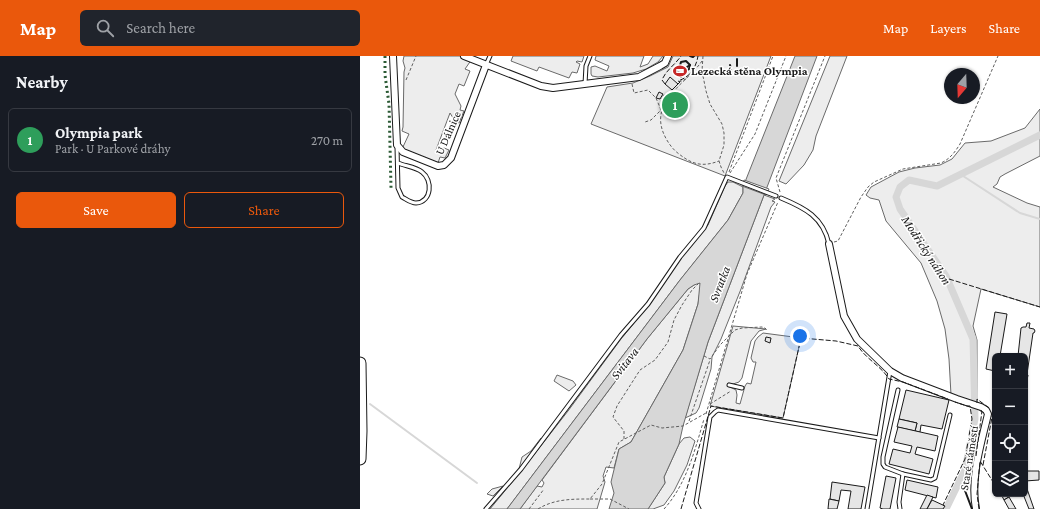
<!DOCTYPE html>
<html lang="en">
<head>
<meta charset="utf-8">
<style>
	:root { --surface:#171b24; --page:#20242c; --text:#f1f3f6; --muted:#9ea1a6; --line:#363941; --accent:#ea580c }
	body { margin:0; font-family:"Crimson Pro",serif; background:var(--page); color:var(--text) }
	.controls { position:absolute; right:12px; bottom:12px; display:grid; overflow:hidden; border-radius:6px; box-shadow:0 1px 3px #0004 }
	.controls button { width:36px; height:36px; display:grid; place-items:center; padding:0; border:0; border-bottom:1px solid var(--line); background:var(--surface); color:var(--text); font:20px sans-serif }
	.compass { position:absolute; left:584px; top:12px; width:36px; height:36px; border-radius:50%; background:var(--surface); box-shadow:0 1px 3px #0004; rotate:199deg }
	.you { position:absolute; left:440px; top:280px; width:14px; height:14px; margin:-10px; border:3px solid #fff; border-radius:50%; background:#1a73e8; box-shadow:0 0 0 6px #1a73e833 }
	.badge { display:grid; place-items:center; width:26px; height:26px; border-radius:50%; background:var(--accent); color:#fff; font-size:13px; font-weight:700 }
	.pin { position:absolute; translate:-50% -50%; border:2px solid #fff; box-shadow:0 1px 4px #0006 }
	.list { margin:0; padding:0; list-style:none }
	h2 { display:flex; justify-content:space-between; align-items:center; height:52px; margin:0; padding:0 16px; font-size:17px }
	h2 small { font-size:13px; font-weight:400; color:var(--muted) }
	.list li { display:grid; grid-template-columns:26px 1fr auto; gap:12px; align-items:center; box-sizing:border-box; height:64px; margin:0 8px 8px; padding:0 8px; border:1px solid var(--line); border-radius:6px }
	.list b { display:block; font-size:15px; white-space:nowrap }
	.list p { margin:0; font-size:13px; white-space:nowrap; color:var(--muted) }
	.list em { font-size:13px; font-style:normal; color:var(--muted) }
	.actions { display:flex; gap:8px; padding:12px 16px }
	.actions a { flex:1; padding:9px 0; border:1px solid var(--accent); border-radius:6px; text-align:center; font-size:14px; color:var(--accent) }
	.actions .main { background:var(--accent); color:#fff }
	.icon { flex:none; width:22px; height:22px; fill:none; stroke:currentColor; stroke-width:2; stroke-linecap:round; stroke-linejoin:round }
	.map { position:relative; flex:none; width:680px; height:453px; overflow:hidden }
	header { display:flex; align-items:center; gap:24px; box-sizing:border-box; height:56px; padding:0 20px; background:var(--accent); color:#fff }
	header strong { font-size:19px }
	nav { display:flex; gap:22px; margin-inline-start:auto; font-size:14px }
	.search { width:280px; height:36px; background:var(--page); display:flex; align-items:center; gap:10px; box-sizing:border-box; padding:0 14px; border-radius:6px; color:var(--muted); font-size:15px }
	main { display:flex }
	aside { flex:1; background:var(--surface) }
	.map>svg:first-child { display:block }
	.built { fill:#ededed; stroke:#6a6a6a }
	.water { fill:#d7d7d7; stroke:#6a6a6a }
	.pier { fill:#fff; stroke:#6a6a6a }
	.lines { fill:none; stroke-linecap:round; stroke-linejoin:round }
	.stream { stroke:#d7d7d7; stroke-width:2 }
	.canal { stroke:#d7d7d7; stroke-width:7 }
	.building { fill:#e6e6e6; stroke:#1a1a1a }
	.service-casing { stroke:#1a1a1a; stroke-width:5 }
	.minor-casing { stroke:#1a1a1a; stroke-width:8 }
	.motorway-casing { stroke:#1a1a1a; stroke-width:13 }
	.path { stroke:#5f5f5f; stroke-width:1; stroke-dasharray:3 2; stroke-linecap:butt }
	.service { stroke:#fff; stroke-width:3 }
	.minor { stroke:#fff; stroke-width:6 }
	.motorway { stroke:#fff; stroke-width:11 }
	.hedge { stroke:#2b5a34; stroke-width:3; stroke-dasharray:2 3; stroke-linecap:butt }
	.fence { stroke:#1a1a1a; stroke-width:1; stroke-dasharray:5 2; stroke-linecap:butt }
	.wall { stroke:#1a1a1a; stroke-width:2 }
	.labels { text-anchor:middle; stroke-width:3; stroke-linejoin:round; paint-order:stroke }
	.poi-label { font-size:12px; font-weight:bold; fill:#1a1a1a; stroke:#fff; text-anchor:start }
	.street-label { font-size:12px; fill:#1a1a1a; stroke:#fff }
	.water-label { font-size:13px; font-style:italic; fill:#1a1a1a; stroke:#fff }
</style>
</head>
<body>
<header>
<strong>Map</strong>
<div class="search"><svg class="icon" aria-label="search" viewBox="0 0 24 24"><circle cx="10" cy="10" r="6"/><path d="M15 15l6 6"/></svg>Search here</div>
<nav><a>Map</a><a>Layers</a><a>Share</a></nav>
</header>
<main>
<aside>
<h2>Nearby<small></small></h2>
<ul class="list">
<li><span class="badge" style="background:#2e9e5b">1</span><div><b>Olympia park</b><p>Park · U Parkové dráhy</p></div><em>270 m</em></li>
</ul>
<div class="actions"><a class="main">Save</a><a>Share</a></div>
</aside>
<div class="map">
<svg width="680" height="453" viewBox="0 0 680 453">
	<rect width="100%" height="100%" fill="#fff"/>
	<g class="built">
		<path d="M44,0H114L105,13L110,15L104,30L99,28L95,38L101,50L100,54L104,55L99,67L95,65L90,57L76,94L84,92L89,94L85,102L80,101L78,107L42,93L49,78L42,75L43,71L44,16L45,12L43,5Z"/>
		<path d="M153,0H224L222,6L217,5L216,6L220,8L217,17L212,16L209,22L179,11L177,15L151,5Z"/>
		<path d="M236,0H284L280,11L288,8L293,0H303L298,6L286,13L273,17L238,21L232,20L231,18V11L235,10L247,15L249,10L235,4Z"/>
		<path d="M313,0H411L365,120L231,68L247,31L273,27L290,20L308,11Z"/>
		<path d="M470,0H487L456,80L453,94L444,109L426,128L419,125Z"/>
		<path d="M680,53V100L645,118L640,121L637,128L633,131L667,147L680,151V251L621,233L613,270L617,284V347L591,339L589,303L585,273L577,245L561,207L526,165L519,144L510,142L506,139L511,131L539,116L555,112L580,109L592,103L605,87L631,85L665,72Z"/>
		<path d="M368,126H373L383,131V137L368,164L320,224L147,453H130L162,414L208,355L261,283L292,245L317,207L348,169L365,130Z"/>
		<path d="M404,139L415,143L412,145L415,146L411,151L381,233L361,283L352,301L351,313L339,352L336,357L325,362L348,286Z"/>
		<path d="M337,227H341V229L338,248L323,294L271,386L259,393L254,412L246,411L243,420L245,426L237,453H160L177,430L182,431L184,427L182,424L287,283L328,233Z"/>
		<path d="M373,270L406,273L399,275L391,285L382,322L379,326L373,328L368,327V330L376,334L377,339L376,347L380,348L385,330L387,327L391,328L396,306H393L391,302L395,285L398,281L403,277L441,282L423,362L350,350Z"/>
		<path d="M197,319L213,325L216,329L209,335L194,325Z"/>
		<path d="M330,381L335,385L327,409L314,435L304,449L293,453H288L305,427L304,421L319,388L324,382Z"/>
		<path d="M181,382L182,383L159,413L162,401L171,395Z"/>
		<path d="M143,430L133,440L127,438L132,433Z"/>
	</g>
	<path class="water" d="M435,0H457L348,286L323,370L319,388L304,421L305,427L290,450L288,453H249L254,437L251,426L259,393L271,386L323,294L338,248L340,227L334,229L328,233L287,283L160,453H147L320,224L368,164L383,137V131Z"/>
	<path class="pier" d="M384,124L409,133L406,139L382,130Z"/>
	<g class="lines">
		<g class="stream">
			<path d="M600,118L660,157L680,163"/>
			<path d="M10,348L117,427"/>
		</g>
		<path class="canal" d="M586,453L605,414L615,363L613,283L586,220L540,153L536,141L540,131L549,124L577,130L680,79"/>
	</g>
	<g class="building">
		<path d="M310,21L318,28L312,34L305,28Z"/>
		<path d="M299,36L303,38L300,43L296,42Z"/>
		<path d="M304,39L307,40L305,45L302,43Z"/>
		<path d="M635,256L647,258L640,300H635V315L626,313Z"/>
		<path d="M667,267H670L669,272L674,273L675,275L674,277H673L667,318L668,319L665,335V300H658L661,272L663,271H666Z"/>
		<path d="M406,281L411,282L410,287L405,285Z"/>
		<path d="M546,334L589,344L582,373L561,369L560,376L555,375L557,367L539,363Z"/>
		<path d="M539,363L557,367L555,375L537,371Z"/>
		<path d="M538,371L578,380L575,395L557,391L555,398L573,403L569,418L529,408L533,393L550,397L552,390L534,386Z"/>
		<path d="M665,415H679V424L665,425Z"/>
		<path d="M526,420L536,422L530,453H523L520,452Z"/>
		<path d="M547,424L578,431L576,442L545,434Z"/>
		<path d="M472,426L505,431L501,453H488L491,435L481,434L479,445L470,443Z"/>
		<path d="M665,427L674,453H669L663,438H665Z"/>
		<path d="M641,438H648L650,440L644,444Z"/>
		<path d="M567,439L573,441L567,453H560Z"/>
		<path d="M649,441L656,453H649L644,444Z"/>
		<path d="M469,443L479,445L477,453H468Z"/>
		<path d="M572,444L585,450L583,453H567Z"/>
	</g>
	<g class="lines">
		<g class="service-casing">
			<g id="service">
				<path d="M126,9L130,0"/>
				<path d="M225,28L226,10L230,0"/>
				<path d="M37,91L38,132L42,141C46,143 51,147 56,147C72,146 73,124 62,116C56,111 45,110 38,107"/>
				<path d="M421,142C445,152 463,161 469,188"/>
				<path d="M369,329L382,332"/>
				<path d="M538,334L523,401V408L525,411L543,418L571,424L575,422L590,359"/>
				<path d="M126,453L161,413L261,279L288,248L320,201L344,172L367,121L416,140"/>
				<path d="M339,453L336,447L350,361L355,356L358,354L519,382"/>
				<path d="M507,453L530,315"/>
				<path d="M540,453L539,446L543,418"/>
			</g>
		</g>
		<g class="minor-casing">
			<g id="minor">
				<path d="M33,0L37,89L43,96L78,110L84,109L91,102L126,9"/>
				<path d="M104,0L181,30L193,32L279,21L300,10L305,7L308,0"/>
				<path d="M469,188L484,260L497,283L530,315L542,322L597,343L621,351L626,354L628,358C621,388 610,422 616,453"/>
			</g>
		</g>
		<g class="motorway-casing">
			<path id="motorway" d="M0,307L1,375L0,403"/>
		</g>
		<g class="path">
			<path d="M343,0L342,15L346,35L350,48L362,68L364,77V89L359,105L361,111L364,117"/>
			<path d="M342,5C327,27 291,44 303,76C306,84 312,93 319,98C333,109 343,111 359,105"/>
			<path d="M46,24L56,0"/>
			<path d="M319,26L326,23"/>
			<path d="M272,28L274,37L288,34L296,42L301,54L291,64L285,66"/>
			<path d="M369,116L413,0"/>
			<path d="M370,117L395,78L426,0"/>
			<path d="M420,136L416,122L465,0"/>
			<path d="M474,186L478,185L501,141L508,131L514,126L543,113L581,107C590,103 595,96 600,88L638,0"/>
			<path d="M344,300L350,303L360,289L375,274L382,272L402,271L405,272L408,275"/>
			<path d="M350,348L371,335"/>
			<path d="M346,358L387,218L418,146"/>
			<path d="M329,365L350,304"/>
			<path d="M264,383V375L253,361L257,350L280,314L295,304L308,286L314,264L322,249L332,234L338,228"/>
			<path d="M230,443H250L269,453"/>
			<path d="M169,453L184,433"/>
			<path d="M178,453C194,443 212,443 230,443L242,428L259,386L291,369L302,372L323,370L346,357"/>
			<path d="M304,453C326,429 335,394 344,363"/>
		</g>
		<use href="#service" class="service"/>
		<use href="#minor" class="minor"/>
		<use href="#motorway" class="motorway"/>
		<path class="hedge" d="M25,0V19L29,48L31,132"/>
		<g class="fence">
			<path d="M305,28L302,24C306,14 315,9 321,0"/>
			<path d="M318,28L320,26L318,25C330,21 336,12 338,0"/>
			<path d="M589,223L680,251"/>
			<path d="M617,347V343L629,352"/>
			<path d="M616,400L622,355L620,354"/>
			<path d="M623,409L633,356H635"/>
			<path d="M584,450L583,449L605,403L612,363L610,350H607L595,346"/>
			<path d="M321,453L351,350L423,362L441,282L476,285L498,290C506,303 521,310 529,323L543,326L588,343"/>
			<path d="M619,453L617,438L620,405L635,429"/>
		</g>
		<g class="wall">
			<path d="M330,0L333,1L334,0"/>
			<path d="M377,3V10"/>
			<path d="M370,9L371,13"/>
			<path d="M319,13L321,6L326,5L330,9L329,13L325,16"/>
			<path d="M316,14L317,16L320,17L321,21"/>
			<path d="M325,16L324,13L330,9"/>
			<path d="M604,432L612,453"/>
		</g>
	</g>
	<defs>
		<g id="stadium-bare" transform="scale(1.08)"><path d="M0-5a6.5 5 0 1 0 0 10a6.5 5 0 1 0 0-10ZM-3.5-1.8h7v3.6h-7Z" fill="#c62828" stroke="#fff" stroke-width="2.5" paint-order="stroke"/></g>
	</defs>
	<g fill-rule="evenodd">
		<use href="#stadium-bare" x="320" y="15"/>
	</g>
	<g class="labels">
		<g class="poi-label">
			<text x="331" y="19">Lezecká stěna Olympia</text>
		</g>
		<g class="street-label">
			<text transform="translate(88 77) rotate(-66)" y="4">U Dálnice</text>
			<text transform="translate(609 402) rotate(-81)" y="4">Staré náměstí</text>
		</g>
		<g class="water-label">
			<text transform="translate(567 194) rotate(57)" y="5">Modřický náhon</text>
			<text transform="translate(359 228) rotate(-69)" y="5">Svratka</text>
			<text transform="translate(264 307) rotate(-52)" y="5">Svitava</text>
		</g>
	</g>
</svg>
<div class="controls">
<button>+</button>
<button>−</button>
<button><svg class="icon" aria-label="locate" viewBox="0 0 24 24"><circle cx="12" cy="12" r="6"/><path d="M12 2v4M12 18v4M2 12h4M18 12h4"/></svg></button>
<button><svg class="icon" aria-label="layers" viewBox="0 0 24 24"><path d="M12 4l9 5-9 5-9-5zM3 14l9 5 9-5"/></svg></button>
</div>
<svg class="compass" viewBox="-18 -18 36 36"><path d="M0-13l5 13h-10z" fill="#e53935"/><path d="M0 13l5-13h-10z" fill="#9ea1a6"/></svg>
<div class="you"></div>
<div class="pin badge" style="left:315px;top:49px;background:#2e9e5b">1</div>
</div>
</main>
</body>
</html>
